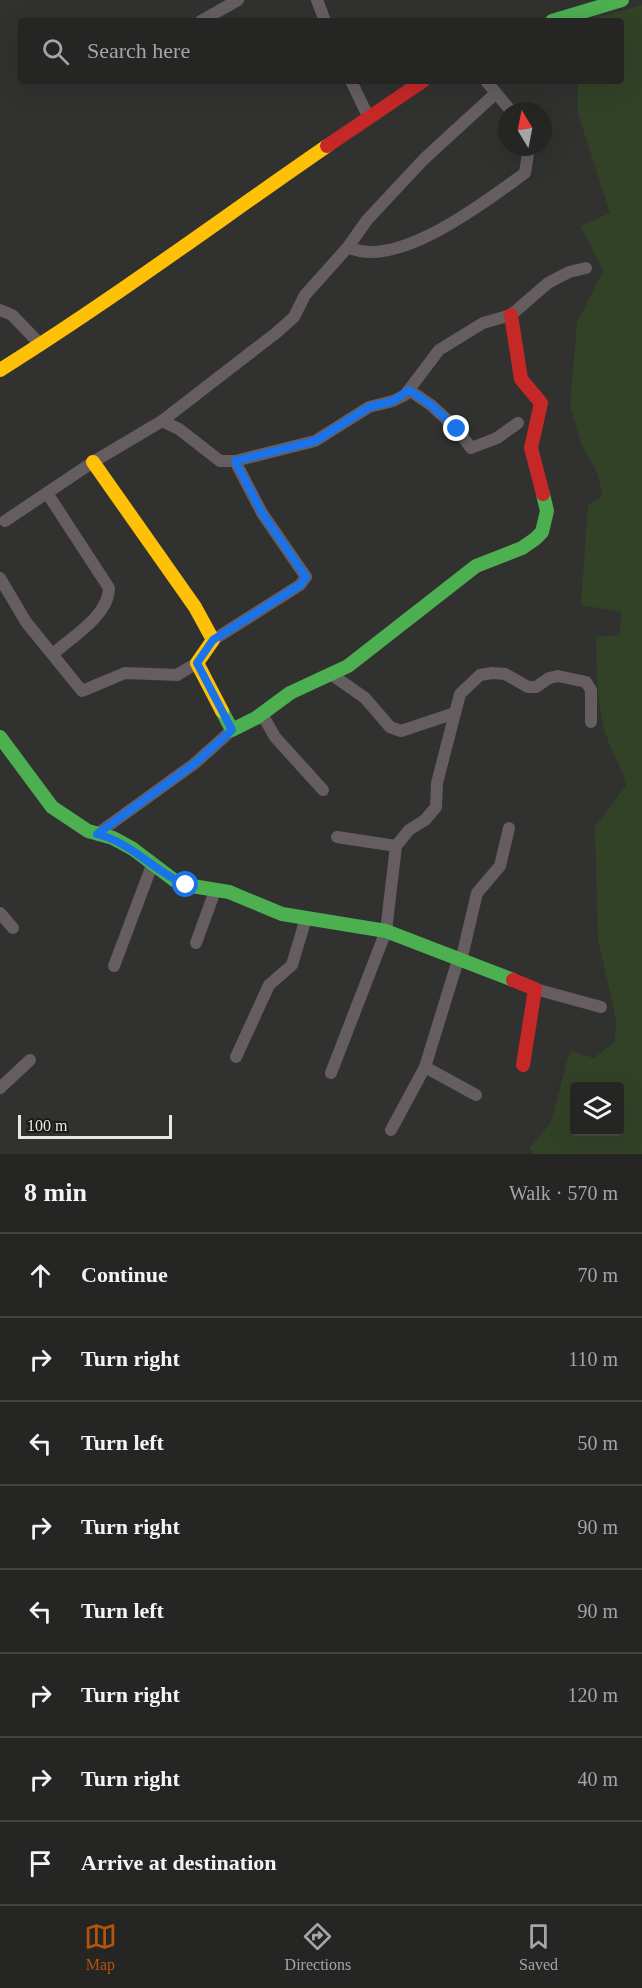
<!DOCTYPE html>
<html lang="en">
<head>
<meta charset="utf-8">
<style>
	:root { --surface:#252624; --page:#2d2e2c; --text:#f1f3f6; --muted:#a3a5a6; --line:#424341; --accent:#b45309 }
	body { margin:0; font-family:Georgia,serif; background:var(--page); color:var(--text) }
	.controls { position:absolute; right:18px; bottom:18px; display:grid; overflow:hidden; border-radius:6px; box-shadow:0 6px 24px #0002 }
	.controls button { width:54px; height:54px; display:grid; place-items:center; padding:0; border:0; border-bottom:2px solid var(--line); background:var(--surface); color:var(--text); font:30px sans-serif }
	.compass { position:absolute; left:498px; top:102px; width:54px; height:54px; border-radius:50%; background:var(--surface); box-shadow:0 6px 24px #0002; rotate:350deg }
	.scale { position:absolute; left:18px; bottom:15px; width:154px; box-sizing:border-box; padding-left:6px; border:3px solid #e6e8e5; border-top:0; font-size:16px; line-height:21px; white-space:nowrap; color:#e6e8e5; -webkit-text-stroke:4px #191b19; paint-order:stroke }
	.stop { position:absolute; width:18px; height:18px; margin:-14px; border:4px solid #1a73e8; border-radius:50%; background:#fff }
	.stop.end { background:#1a73e8; border-color:#fff; box-shadow:0 2px 6px #0008 }
	.list { margin:0; padding:0; list-style:none }
	h2 { display:flex; justify-content:space-between; align-items:center; height:78px; margin:0; padding:0 24px; font-size:26px }
	h2 small { font-size:20px; font-weight:400; color:var(--muted) }
	.list li { display:grid; grid-template-columns:39px 1fr auto; gap:18px; align-items:center; box-sizing:border-box; height:84px; padding:0 24px; border-top:2px solid var(--line) }
	.list b { display:block; font-size:22px; white-space:nowrap }
	.list em { font-size:20px; font-style:normal; color:var(--muted) }
	.icon { flex:none; width:33px; height:33px; fill:none; stroke:currentColor; stroke-width:2; stroke-linecap:round; stroke-linejoin:round }
	.map { position:relative; flex:none; width:642px; height:1154px; overflow:hidden }
	.search { position:absolute; background:var(--surface); box-shadow:0 6px 24px #0002; left:18px; right:18px; top:18px; height:66px; display:flex; align-items:center; gap:15px; box-sizing:border-box; padding:0 21px; border-radius:6px; color:var(--muted); font-size:22px }
	.sheet { height:750px; background:var(--surface) }
	nav { display:flex; justify-content:space-around; align-items:center; box-sizing:border-box; height:84px; border-top:2px solid var(--line); background:var(--surface); font-size:16px; color:var(--muted) }
	nav a { display:grid; justify-items:center; gap:3px }
	nav .on { color:var(--accent) }
	.map>svg:first-child { display:block }
	.green { fill:#324227; fill-rule:evenodd }
	.lines { fill:none; stroke-linecap:round; stroke-linejoin:round }
	.street { stroke:#655d5f; stroke-width:12 }
	.fast { stroke:#4caf50; stroke-width:14 }
	.slow { stroke:#ffc107; stroke-width:14 }
	.jam { stroke:#c62828; stroke-width:14 }
	.route { stroke:#1a73e8; stroke-width:8 }
</style>
</head>
<body>
<div class="map">
<svg width="642" height="1154" viewBox="0 0 642 1154">
	<rect width="100%" height="100%" fill="#313230"/>
	<path class="green" d="M642,5V1154H534L530,1148L551,1122L570,1051L594,1058L615,1042L616,1019L598,939L595,827L626,786C623,768 615,759 609,743C596,709 597,673 596,637L620,635L621,612L581,605L588,505L603,496L596,470L582,446L570,406L577,323L603,271L581,226L610,213L578,113V81H621V21H585ZM574,1086H620V1132H574Z"/>
	<g class="lines">
		<g class="street">
			<path d="M317,0L325,21"/>
			<path d="M201,21L238,0"/>
			<path d="M351,81L368,116"/>
			<path d="M486,81L511,111"/>
			<path d="M348,247C397,271 486,201 525,173L529,147"/>
			<path d="M0,310L12,315L41,345"/>
			<path d="M409,390L431,405L457,429L471,448L497,438L518,423"/>
			<path d="M162,421L179,429L220,461H235L315,441L369,407L393,401L405,395L439,350L483,323L511,315L548,283L569,272L586,268"/>
			<path d="M47,493L109,588C109,615 72,637 54,653"/>
			<path d="M5,521L93,462L162,421L276,333L294,317L305,295L348,247L367,220L424,159L496,93"/>
			<path d="M0,578L26,622L82,691L125,673L177,675L197,663"/>
			<path d="M213,640L300,585L306,577L262,513L235,461"/>
			<path d="M331,674L365,698L390,727L401,731L455,713"/>
			<path d="M262,714L275,737L323,790"/>
			<path d="M97,834L194,764L232,730"/>
			<path d="M337,837L396,846"/>
			<path d="M0,913L13,928"/>
			<path d="M196,943L215,891"/>
			<path d="M461,961L477,893L500,866L509,828"/>
			<path d="M114,966L152,865"/>
			<path d="M535,989L601,1007"/>
			<path d="M236,1057L269,985L292,965L306,918"/>
			<path d="M425,1067L476,1095"/>
			<path d="M331,1073L386,931L396,846L409,830L425,820L436,807L437,783L460,694L480,675L492,673L505,674L528,687H536L549,678L558,676L586,682L591,690V722"/>
			<path d="M0,1088L30,1060"/>
			<path d="M391,1130L425,1067L458,960"/>
		</g>
		<g class="fast">
			<path d="M552,21L622,0"/>
			<path d="M222,711L232,730L256,718L290,693L348,666L476,566L522,548L535,539L542,532L547,511L543,494"/>
			<path d="M0,737L52,807L88,831L113,838L133,849L174,880L186,885L229,892L282,914L386,931L513,980"/>
		</g>
		<g class="slow">
			<path d="M0,370C112,300 218,221 327,146"/>
			<path d="M93,462L195,607L213,640L197,663L222,711"/>
		</g>
		<g class="jam">
			<path d="M327,146L423,81"/>
			<path d="M511,315L521,379L541,403L531,448L543,494"/>
			<path d="M513,980L535,989L523,1065"/>
		</g>
	</g>
	<g class="lines">
		<path class="route" d="M186,885C154,871 132,843 97,834L194,764L232,730L197,663L213,640L300,585L306,577L262,513L235,461L315,441L369,407L393,401L409,390L431,405L457,429"/>
	</g>
</svg>
<div class="controls">
<button><svg class="icon" aria-label="layers" viewBox="0 0 24 24"><path d="M12 4l9 5-9 5-9-5zM3 14l9 5 9-5"/></svg></button>
</div>
<svg class="compass" viewBox="-18 -18 36 36"><path d="M0-13l5 13h-10z" fill="#e53935"/><path d="M0 13l5-13h-10z" fill="#a3a5a6"/></svg>
<div class="scale">100 m</div>
<div class="stop" style="left:186px;top:885px"></div>
<div class="stop end" style="left:457px;top:429px"></div>
<div class="search"><svg class="icon" aria-label="search" viewBox="0 0 24 24"><circle cx="10" cy="10" r="6"/><path d="M15 15l6 6"/></svg>Search here</div>
</div>
<section class="sheet">
<h2>8 min<small>Walk · 570 m</small></h2>
<ul class="list">
<li><svg class="icon" aria-label="ahead" viewBox="0 0 24 24"><path d="M12 20V5M6 11l6-6 6 6"/></svg><div><b>Continue</b></div><em>70 m</em></li>
<li><svg class="icon" aria-label="right" viewBox="0 0 24 24"><path d="M7 20v-9h11M14 6l5 5-5 5"/></svg><div><b>Turn right</b></div><em>110 m</em></li>
<li><svg class="icon" aria-label="left" viewBox="0 0 24 24"><path d="M17 20v-9H6M10 6l-5 5 5 5"/></svg><div><b>Turn left</b></div><em>50 m</em></li>
<li><svg class="icon" aria-label="right" viewBox="0 0 24 24"><path d="M7 20v-9h11M14 6l5 5-5 5"/></svg><div><b>Turn right</b></div><em>90 m</em></li>
<li><svg class="icon" aria-label="left" viewBox="0 0 24 24"><path d="M17 20v-9H6M10 6l-5 5 5 5"/></svg><div><b>Turn left</b></div><em>90 m</em></li>
<li><svg class="icon" aria-label="right" viewBox="0 0 24 24"><path d="M7 20v-9h11M14 6l5 5-5 5"/></svg><div><b>Turn right</b></div><em>120 m</em></li>
<li><svg class="icon" aria-label="right" viewBox="0 0 24 24"><path d="M7 20v-9h11M14 6l5 5-5 5"/></svg><div><b>Turn right</b></div><em>40 m</em></li>
<li><svg class="icon" aria-label="arrive" viewBox="0 0 24 24"><path d="M6 21V4h12l-3 4 3 4H6"/></svg><div><b>Arrive at destination</b></div></li>
</ul>
</section>
<nav>
<a class="on"><svg class="icon" aria-label="map" viewBox="0 0 24 24"><path d="M3 6l6-2 6 2 6-2v14l-6 2-6-2-6 2zM9 4v14M15 6v14"/></svg>Map</a>
<a><svg class="icon" aria-label="directions" viewBox="0 0 24 24"><path d="M12 3l9 9-9 9-9-9zM9 14v-3h6M13 9l2 2-2 2"/></svg>Directions</a>
<a><svg class="icon" aria-label="saved" viewBox="0 0 24 24"><path d="M7 4h10v16l-5-4-5 4z"/></svg>Saved</a>
</nav>
</body>
</html>
